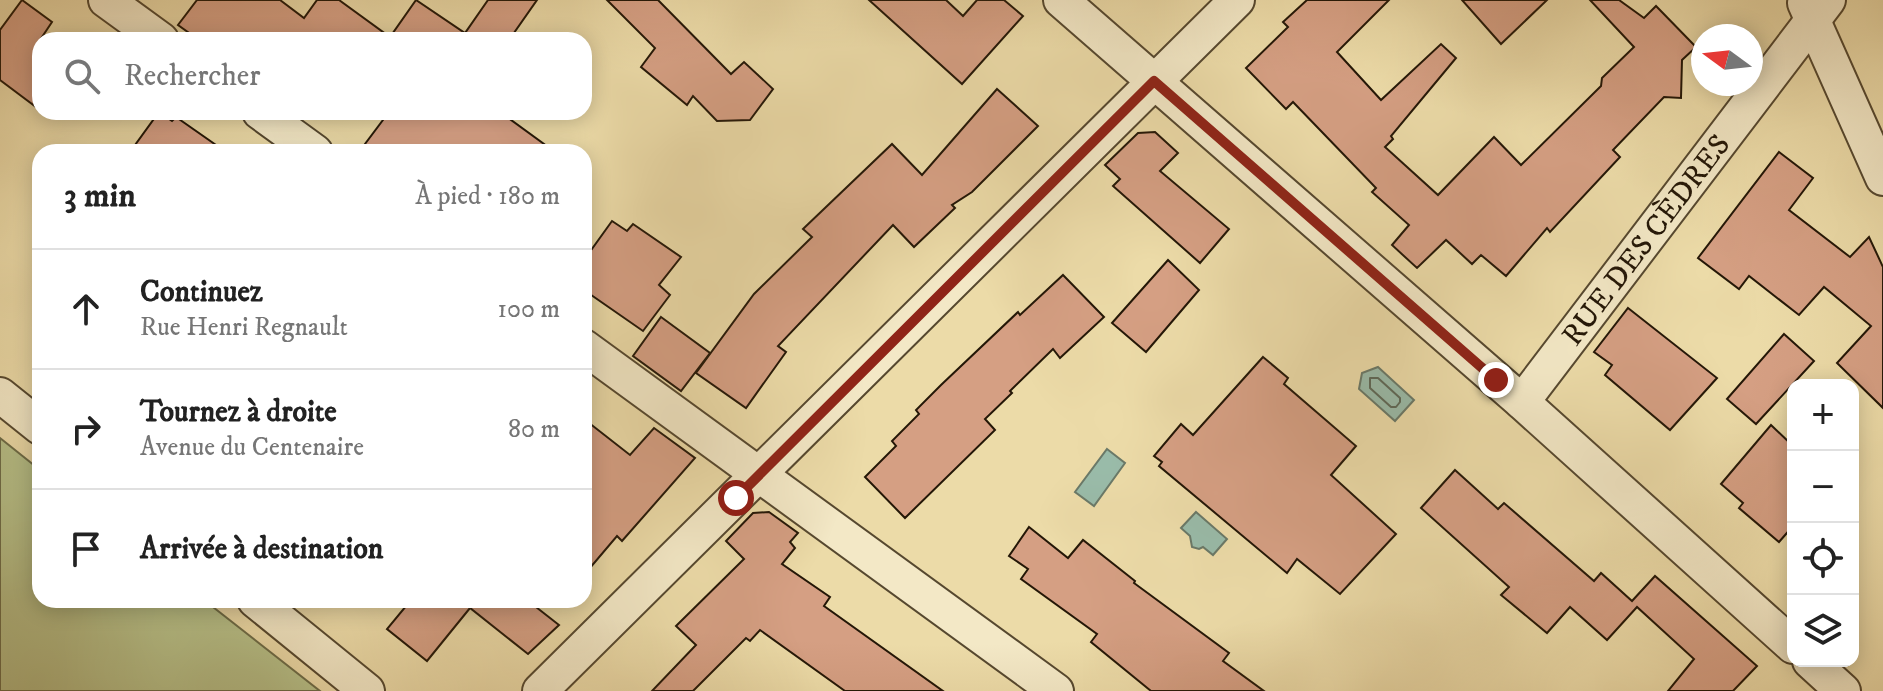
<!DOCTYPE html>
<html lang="fr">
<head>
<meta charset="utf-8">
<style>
	:root { --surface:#fff; --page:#f2f2f2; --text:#222; --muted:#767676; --line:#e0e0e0 }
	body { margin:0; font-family:"IM FELL DW Pica",serif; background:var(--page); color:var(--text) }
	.controls { position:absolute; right:24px; bottom:24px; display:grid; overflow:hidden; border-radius:16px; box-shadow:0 4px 20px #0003 }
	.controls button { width:72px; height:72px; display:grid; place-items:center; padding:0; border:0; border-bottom:2px solid var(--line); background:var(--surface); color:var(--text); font:40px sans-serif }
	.compass { position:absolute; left:1691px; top:24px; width:72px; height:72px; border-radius:50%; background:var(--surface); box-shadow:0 4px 20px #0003; rotate:285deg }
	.stop { position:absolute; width:24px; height:24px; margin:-18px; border:6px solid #8f2418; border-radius:50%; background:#fff }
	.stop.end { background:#8f2418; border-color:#fff; box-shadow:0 2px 8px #0008 }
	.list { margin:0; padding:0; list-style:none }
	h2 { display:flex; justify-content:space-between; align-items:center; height:104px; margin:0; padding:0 32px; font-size:34px }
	h2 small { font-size:26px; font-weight:400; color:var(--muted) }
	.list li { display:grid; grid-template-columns:52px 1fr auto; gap:24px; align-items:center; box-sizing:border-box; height:120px; padding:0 32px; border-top:2px solid var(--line) }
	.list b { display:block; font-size:30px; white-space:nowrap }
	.list p { margin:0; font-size:26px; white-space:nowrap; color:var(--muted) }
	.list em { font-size:26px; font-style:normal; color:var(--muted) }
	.icon { flex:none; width:44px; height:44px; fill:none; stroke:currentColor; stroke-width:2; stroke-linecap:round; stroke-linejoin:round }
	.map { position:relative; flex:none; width:1883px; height:691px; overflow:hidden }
	.search { position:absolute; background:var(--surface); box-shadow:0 4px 20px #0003; left:32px; top:32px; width:560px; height:88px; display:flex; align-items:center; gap:20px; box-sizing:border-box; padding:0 28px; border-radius:24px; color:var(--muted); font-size:30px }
	.panel { position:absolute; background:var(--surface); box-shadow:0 4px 20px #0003; left:32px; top:144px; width:560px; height:464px; border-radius:24px }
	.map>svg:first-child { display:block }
	.pitch { fill:#b6c089; stroke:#6d6c48; stroke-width:2 }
	.water { fill:#99bba9; stroke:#6a7968; stroke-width:2 }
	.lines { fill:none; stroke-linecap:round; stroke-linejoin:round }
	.shore { stroke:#5e6958; stroke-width:2 }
	.building { fill:#d59f83; stroke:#241707; stroke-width:2 }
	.minor-casing { stroke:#56482f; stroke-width:38 }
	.minor { stroke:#f3e8c6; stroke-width:34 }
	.route { stroke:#8f2418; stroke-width:10 }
	.labels { text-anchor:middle; stroke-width:6; stroke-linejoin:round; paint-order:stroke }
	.street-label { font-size:30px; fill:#241707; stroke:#f3e8c6 }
</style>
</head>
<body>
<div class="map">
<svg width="1883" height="691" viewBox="0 0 1883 691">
	<rect width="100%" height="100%" fill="#ecdba8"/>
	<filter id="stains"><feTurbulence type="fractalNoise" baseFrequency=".0025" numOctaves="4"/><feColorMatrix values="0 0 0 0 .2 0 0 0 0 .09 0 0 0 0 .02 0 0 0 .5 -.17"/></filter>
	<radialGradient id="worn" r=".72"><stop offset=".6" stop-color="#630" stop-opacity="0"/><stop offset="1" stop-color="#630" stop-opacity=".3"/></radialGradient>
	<path class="pitch" d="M0,438L40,470V600H204L320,691H0Z"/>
	<g class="water">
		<path d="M1378,367L1414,400L1395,421L1359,389L1362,373Z"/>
		<path d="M1107,449L1125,463L1094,506L1075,492Z"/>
		<path d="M1196,512L1227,539L1213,555L1203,547L1199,549L1192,547L1190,536L1181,528Z"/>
	</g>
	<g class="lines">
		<path class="shore" d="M1370,378H1378L1400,398V402L1396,407H1391L1370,388Z"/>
	</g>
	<g class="building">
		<path d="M22,0L52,22L40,40V110L0,80V30Z"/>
		<path d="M197,0H280L304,18L317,0H339L390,37L416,0L465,33L488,0H537L509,40H199L178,25Z"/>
		<path d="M607,0H658L731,74L744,62L773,89L750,120L717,121L693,96L687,105L641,67L655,48Z"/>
		<path d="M869,0H946L963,16L977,0H1004L1023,16L962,84Z"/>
		<path d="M1307,0H1389L1337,52L1381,100L1441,44L1456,58L1391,136L1393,139L1385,147L1438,195L1494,137L1521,165L1601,86L1602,78L1634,47L1590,0H1619L1644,18L1656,6L1696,47L1682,60L1681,98L1664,97L1613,150L1620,157L1550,232L1547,228L1506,276L1481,255L1472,264L1446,240L1417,268L1392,245L1409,225L1372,192L1376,188L1293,102L1286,109L1246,68L1288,27L1283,22Z"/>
		<path d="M1462,0H1547L1501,44Z"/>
		<path d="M997,89L1038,126L972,192L952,205L955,208L914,247L893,225L778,346L786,352L746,408L696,373L754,294L812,237L803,229L892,144L922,175Z"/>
		<path d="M159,112L172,121L176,117L226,152H130Z"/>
		<path d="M389,112H500L555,152H359Z"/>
		<path d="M1155,132L1178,153L1160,171L1229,229L1200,263L1113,186L1120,179L1105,165L1138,133Z"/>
		<path d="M1779,152L1813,178L1789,210L1850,257L1869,237L1883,267V408L1837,363L1871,326L1824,287L1799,315L1749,276L1739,289L1698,258Z"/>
		<path d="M612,221L627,231L633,224L681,257L659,285L670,295L643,331L584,290V260Z"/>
		<path d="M1168,260L1199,290L1146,352L1112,323Z"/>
		<path d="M1063,275L1104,317L1060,358L1053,349L1010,391L1012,393L985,419L995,430L905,518L865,477L896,446L892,441L919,414L916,410L941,385L1018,312L1020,315Z"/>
		<path d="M1628,308L1717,378L1670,430L1605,375L1612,365L1594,352Z"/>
		<path d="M661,317L710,353L681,391L633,356Z"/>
		<path d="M1784,334L1814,361L1756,424L1727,399Z"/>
		<path d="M1263,357L1288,378L1284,384L1356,446L1331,475L1396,534L1340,594L1297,559L1287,573L1159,466L1162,462L1154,456L1181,424L1193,435Z"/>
		<path d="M584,419L630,455L654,428L695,458L622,541L617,536L584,575Z"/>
		<path d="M1771,425L1793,446V526L1779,542L1739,508L1743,503L1721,484Z"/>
		<path d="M1455,470L1498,509L1504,503L1594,581L1601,573L1632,601L1655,576L1757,666L1733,691H1668L1694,659L1637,607L1607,640L1570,607L1547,633L1501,595L1509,587L1421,508Z"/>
		<path d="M769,512L798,533L790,542L795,548L782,564L830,597L824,606L943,691H845L760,630L750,641L746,638L693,691H652L696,645L676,626L744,559L726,541L753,513Z"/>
		<path d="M1029,527L1068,558L1083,540L1135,581L1134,583L1229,653L1223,661L1264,691H1151L1091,642L1097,634L1021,579L1028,569L1009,556Z"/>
		<path d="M411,600H527L559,625L528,654L470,608L427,661L387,629Z"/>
	</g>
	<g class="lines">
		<g class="minor-casing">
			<g id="minor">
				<path d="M106,0L161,40"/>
				<path d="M1061,0L1522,402L1793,646"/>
				<path d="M1805,3L1883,178"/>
				<path d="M260,112L315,152"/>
				<path d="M584,347L1056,691"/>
				<path d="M0,395L40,427"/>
				<path id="s1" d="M1522,402L1828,0"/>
				<path d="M255,600L367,691"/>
				<path d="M1810,661L1843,691"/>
				<path d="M540,691L1237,0"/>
			</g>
		</g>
		<use href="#minor" class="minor"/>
	</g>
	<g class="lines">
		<path class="route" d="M736,498L1154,81L1496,380"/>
	</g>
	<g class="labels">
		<g class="street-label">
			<text dy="10" stroke="none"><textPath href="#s1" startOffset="204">RUE DES CÈDRES</textPath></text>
		</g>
	</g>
	<rect width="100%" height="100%" filter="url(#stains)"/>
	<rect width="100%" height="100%" fill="url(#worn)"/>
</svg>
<div class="controls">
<button>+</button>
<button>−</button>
<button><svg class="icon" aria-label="locate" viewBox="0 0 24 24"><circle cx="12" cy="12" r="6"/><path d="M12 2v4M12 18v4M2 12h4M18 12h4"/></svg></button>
<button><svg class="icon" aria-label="layers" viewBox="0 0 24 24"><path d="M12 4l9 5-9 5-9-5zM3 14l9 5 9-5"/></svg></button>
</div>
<svg class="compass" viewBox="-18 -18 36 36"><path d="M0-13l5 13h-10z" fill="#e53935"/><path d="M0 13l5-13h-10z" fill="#767676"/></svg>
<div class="stop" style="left:736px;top:498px"></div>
<div class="stop end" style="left:1496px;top:380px"></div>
<div class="search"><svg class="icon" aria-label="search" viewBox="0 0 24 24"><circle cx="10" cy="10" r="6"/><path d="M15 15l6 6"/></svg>Rechercher</div>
<section class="panel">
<h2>3 min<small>À pied · 180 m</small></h2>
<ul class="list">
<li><svg class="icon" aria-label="ahead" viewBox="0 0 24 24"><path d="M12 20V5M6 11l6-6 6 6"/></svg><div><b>Continuez</b><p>Rue Henri Regnault</p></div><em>100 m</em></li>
<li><svg class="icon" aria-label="right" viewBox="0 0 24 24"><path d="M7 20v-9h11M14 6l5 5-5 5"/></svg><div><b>Tournez à droite</b><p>Avenue du Centenaire</p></div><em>80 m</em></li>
<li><svg class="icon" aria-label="arrive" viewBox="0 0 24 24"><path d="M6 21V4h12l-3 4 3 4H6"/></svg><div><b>Arrivée à destination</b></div></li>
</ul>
</section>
</div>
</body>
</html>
